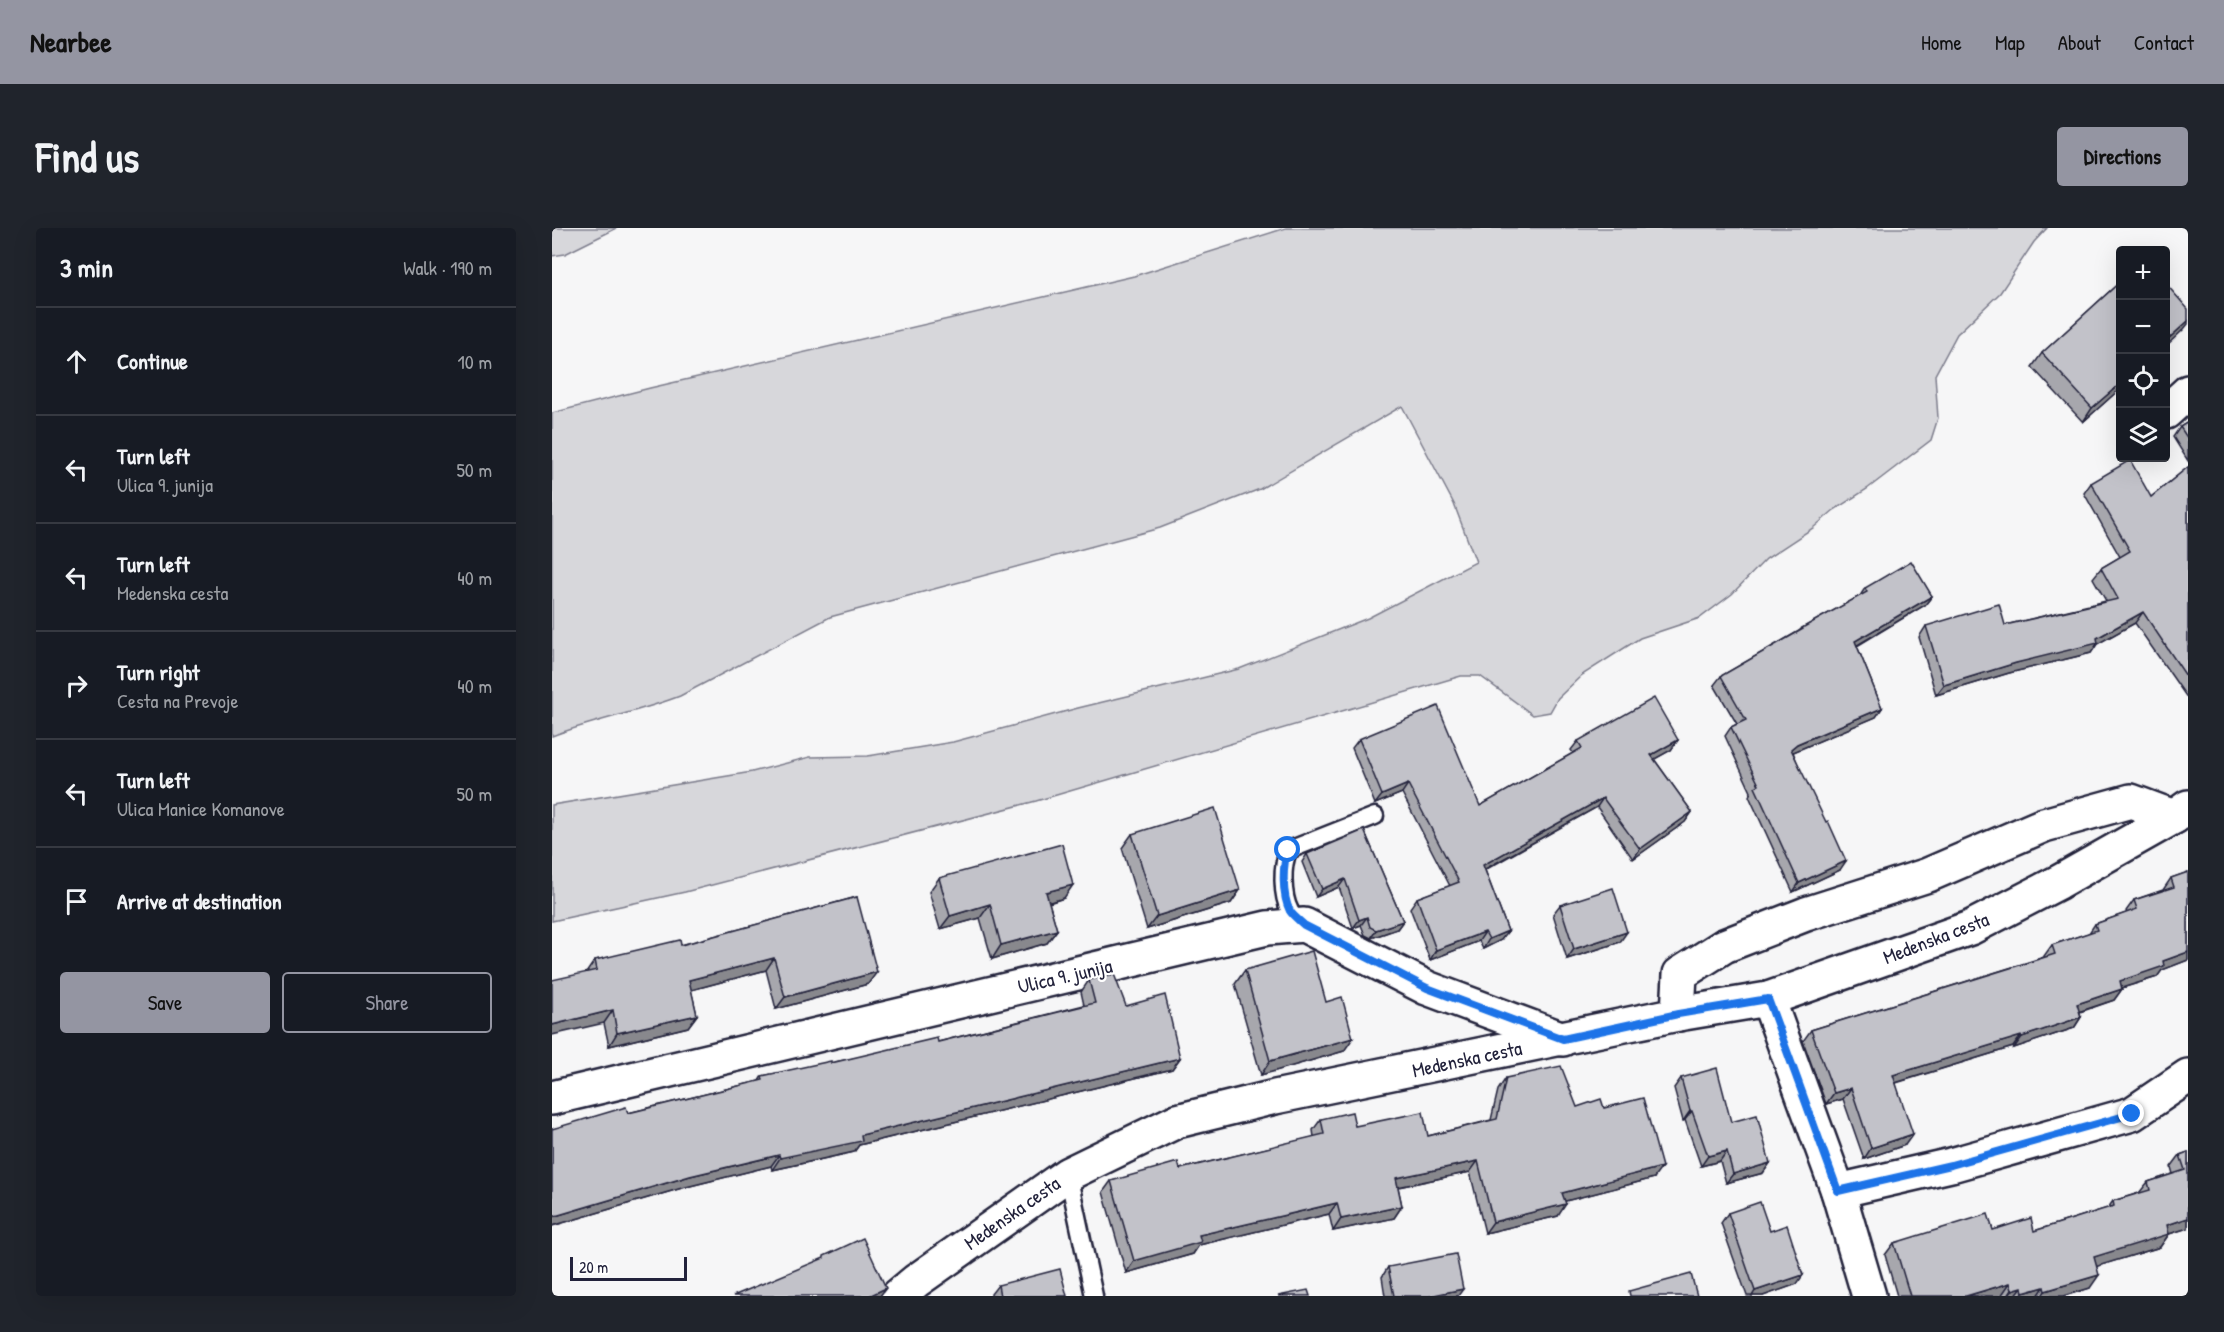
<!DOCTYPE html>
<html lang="en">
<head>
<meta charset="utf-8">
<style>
	:root { --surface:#171b24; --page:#20242c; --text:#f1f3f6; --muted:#9ea1a6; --line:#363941; --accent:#9495a2 }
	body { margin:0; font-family:"Patrick Hand",sans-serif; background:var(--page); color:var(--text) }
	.controls { position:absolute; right:18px; top:18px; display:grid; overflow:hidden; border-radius:6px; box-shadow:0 6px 24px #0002 }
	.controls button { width:54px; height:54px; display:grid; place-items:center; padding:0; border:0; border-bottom:2px solid var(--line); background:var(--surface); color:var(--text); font:30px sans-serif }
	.scale { position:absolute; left:18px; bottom:15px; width:117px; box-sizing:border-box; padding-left:6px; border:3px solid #22223b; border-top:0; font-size:16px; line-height:21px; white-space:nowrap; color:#22223b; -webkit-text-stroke:4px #fff; paint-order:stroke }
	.stop { position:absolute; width:18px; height:18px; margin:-14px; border:4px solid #1a73e8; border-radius:50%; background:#fff }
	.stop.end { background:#1a73e8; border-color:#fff; box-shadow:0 2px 6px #0008 }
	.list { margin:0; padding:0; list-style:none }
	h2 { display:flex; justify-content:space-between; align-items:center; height:78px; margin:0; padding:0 24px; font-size:26px }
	h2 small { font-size:20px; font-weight:400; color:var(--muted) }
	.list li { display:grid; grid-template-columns:39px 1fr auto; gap:18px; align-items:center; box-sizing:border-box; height:108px; padding:0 24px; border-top:2px solid var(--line) }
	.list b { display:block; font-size:22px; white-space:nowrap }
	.list p { margin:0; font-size:20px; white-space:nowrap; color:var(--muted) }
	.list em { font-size:20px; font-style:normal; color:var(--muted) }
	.actions { display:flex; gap:12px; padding:18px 24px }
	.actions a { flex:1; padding:14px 0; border:2px solid var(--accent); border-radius:6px; text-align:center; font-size:21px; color:var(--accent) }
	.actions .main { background:var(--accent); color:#111 }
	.icon { flex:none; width:33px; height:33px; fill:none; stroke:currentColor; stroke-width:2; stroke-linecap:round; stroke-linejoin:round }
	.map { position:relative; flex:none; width:1636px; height:1068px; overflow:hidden; border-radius:6px }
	header { display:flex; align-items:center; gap:36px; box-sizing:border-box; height:84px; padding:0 30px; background:var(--accent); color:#111 }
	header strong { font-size:28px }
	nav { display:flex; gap:33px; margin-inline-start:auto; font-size:21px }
	.intro { display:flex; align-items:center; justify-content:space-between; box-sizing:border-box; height:144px; padding:0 36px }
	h1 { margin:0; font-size:42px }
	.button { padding:15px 27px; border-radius:6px; background:var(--accent); color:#111; font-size:21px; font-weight:700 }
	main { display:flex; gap:36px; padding:0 36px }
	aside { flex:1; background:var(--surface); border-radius:6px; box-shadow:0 6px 24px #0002 }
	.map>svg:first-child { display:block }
	.green { fill:#d7d7db; stroke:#7c7c8b; stroke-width:1.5 }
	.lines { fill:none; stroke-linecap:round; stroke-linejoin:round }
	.service-casing { stroke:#22223b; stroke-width:21 }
	.minor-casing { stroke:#22223b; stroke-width:38 }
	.service { stroke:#fff; stroke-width:16 }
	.minor { stroke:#fff; stroke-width:33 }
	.wall { fill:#a7a7ad; stroke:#22223b; stroke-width:1.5 }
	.shaded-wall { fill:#88888d; stroke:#22223b; stroke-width:1.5 }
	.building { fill:#c2c2c9; stroke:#22223b; stroke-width:1.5 }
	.route { stroke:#1a73e8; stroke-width:8 }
	.labels { text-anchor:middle; stroke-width:4.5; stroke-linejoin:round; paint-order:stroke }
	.street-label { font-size:20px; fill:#22223b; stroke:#fff }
</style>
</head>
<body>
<header>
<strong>Nearbee</strong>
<nav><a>Home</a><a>Map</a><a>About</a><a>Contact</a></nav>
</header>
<div class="intro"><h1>Find us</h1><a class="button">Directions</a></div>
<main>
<aside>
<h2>3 min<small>Walk · 190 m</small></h2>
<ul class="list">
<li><svg class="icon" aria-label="ahead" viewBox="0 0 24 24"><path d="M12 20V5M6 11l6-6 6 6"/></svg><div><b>Continue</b></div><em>10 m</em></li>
<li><svg class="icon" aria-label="left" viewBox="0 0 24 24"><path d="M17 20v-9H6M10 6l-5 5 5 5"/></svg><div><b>Turn left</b><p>Ulica 9. junija</p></div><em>50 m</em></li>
<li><svg class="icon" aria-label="left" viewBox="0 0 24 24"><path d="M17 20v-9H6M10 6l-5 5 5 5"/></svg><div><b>Turn left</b><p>Medenska cesta</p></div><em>40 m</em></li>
<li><svg class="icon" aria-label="right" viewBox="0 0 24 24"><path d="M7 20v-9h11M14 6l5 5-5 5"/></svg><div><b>Turn right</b><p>Cesta na Prevoje</p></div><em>40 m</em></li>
<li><svg class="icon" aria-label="left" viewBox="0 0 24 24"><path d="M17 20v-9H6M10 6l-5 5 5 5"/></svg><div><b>Turn left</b><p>Ulica Manice Komanove</p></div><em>50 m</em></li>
<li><svg class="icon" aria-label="arrive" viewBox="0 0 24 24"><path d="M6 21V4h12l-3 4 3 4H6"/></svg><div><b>Arrive at destination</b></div></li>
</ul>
<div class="actions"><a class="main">Save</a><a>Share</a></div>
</aside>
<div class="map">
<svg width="1636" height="1068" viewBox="0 0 1636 1068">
	<rect width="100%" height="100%" fill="#f6f6f7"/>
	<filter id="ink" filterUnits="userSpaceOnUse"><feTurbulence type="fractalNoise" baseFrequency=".0167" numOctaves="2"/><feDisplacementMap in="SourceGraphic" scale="12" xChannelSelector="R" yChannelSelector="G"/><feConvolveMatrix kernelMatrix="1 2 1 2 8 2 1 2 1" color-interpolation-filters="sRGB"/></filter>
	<g filter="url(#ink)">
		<g class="green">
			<path d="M0,0H65L13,26L0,28Z"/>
			<path d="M734,0H1495L1482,14L1448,65L1405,106L1383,147L1386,190L1379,212L1315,261L1282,282L1261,300L1214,331L1180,366L1148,390L1088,410L1030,447L1006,470L998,484L981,487L928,448H909L484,573L133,664L0,693V577L200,544L258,529L316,528L401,514L526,480L687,441L816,390L924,334L902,276L850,178L708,261L608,300L278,389L128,468C87,484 42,492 0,508V185L98,160L582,48Z"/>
		</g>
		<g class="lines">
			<g class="service-casing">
				<g id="service">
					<path d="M752,697C748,693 741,688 738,683C730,668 729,637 737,622L823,588"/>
					<path d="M516,946L542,1068"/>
				</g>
			</g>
			<g class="minor-casing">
				<g id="minor">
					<path d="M1614,184L1636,164"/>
					<path d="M1216,771L1286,963L1317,1068"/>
					<path d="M1126,786L1128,746L1172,718L1254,686L1376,647L1492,597L1579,573L1622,589"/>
					<path d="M0,870L715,700L752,697L875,760L1011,811"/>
					<path d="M1286,963L1399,937L1580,886L1636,848"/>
					<path d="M346,1068L364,1053L516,946L625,893L723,869L1126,786L1216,771L1418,700L1507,654L1622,589L1636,579"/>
				</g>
			</g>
			<use href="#service" class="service"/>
			<use href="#minor" class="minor"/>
		</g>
		<g class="wall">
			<path d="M1569,53V160L1531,194L1480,139L1490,125Z"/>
			<path d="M1636,194V233L1621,209L1628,199Z"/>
			<path d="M1636,239V471L1583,395L1545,416L1539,425L1457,445L1384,467L1367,409L1374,398L1453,397L1554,373L1541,350L1549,340L1568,329L1532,265L1539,255L1599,269Z"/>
			<path d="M1313,360L1380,368L1373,377L1305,418L1330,480L1324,489L1241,524L1288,642L1241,664L1197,568L1199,564L1173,508L1179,499L1185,496L1162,457L1169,448L1247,403L1250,400L1308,368Z"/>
			<path d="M807,511L928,578L1021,525L1019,522L1026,513L1126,512L1119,522L1102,531L1140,584L1133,594L1081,631L1045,579L933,642L956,703L949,712L931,721L927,713L878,732L858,680L865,670L898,658L850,565L823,576L800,520Z"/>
			<path d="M812,602L851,693L845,701L819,710L813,707L809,697L801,700L787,659L764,669L750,634L755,626Z"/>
			<path d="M580,606L688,662L679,675L595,701L570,620Z"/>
			<path d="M1636,644V732L1610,742L1605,749L1570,760V761L1562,772L1528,784L1529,789L1522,800L1462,820L1461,819L1344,855L1353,917L1312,931L1291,871L1274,876L1251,813L1259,802L1492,729V728L1500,717L1537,705L1543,696L1575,685L1574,683L1582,672L1611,662L1619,650Z"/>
			<path d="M387,650L512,670L497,675L505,702L495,715L440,731L428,690L388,701L377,664Z"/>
			<path d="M305,669L316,756L224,781L214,742L139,762L145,787L136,799L57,818L52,795L34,745L43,732L129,717Z"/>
			<path d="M1008,677L1068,714L1015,731L1001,686Z"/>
			<path d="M693,742L774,774L792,823L709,847L683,756Z"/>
			<path d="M537,752L574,778L628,830L620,841L307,917L302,924L220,942L219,938L130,960L0,998V901L76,885L207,853L210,848L386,814L532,777L529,764Z"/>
			<path d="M954,850L1025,879L1052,880L1102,950L1013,973L1006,988L933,1005L918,944L846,959L850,978L842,990L781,1003L777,986L647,1017L641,1026L574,1045L551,964L559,953L628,941L762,909L761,902L769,891L803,898L876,908L939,892L946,862Z"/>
			<path d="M1129,850L1179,894L1218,935L1211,945L1174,955L1168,933L1149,938L1133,892L1131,893L1122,860Z"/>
			<path d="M1636,924V1000L1617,1006L1608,1019L1545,1038L1538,1060L1512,1068H1345L1333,1027L1342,1015L1441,1002L1482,1003L1556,980L1561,973L1587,965L1596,954L1621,946L1619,939L1628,927Z"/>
			<path d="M1176,985L1218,1003L1245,1056L1211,1068H1195L1169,995Z"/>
			<path d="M836,1039L906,1068H833L830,1049Z"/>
			<path d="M446,1057L515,1068H439V1066Z"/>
		</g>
		<g class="shaded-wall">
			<path d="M1636,93V96L1632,101L1614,118V113Z"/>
			<path d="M1569,155V160L1531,194L1540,180Z"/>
			<path d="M1380,368L1373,377L1297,422L1303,413Z"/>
			<path d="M1591,384L1583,395L1545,416L1539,425L1457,445L1384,467L1392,457L1545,410Z"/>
			<path d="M1330,480L1324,489L1239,525V521L1245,516Z"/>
			<path d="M1126,512L1119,522L1092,537L1099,527Z"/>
			<path d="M856,556L850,565L823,576L830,567Z"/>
			<path d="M1051,570L1045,579L924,646L931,637Z"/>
			<path d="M1140,584L1133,594L1081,631L1088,621Z"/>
			<path d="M1294,633L1288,642L1241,664L1247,655Z"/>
			<path d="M793,651L787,659L764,669L770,661Z"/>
			<path d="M521,657L512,670L484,678L494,664Z"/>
			<path d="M688,662L679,675L595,701L605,688Z"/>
			<path d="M438,676L428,690L388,701L398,688Z"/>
			<path d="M815,689L809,697L801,700L807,692Z"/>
			<path d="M851,693L845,701L819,710L824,702Z"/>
			<path d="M505,702L495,715L440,731L449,717Z"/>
			<path d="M956,703L949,712L931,721L937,711Z"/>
			<path d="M933,704L927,713L878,732L884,722Z"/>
			<path d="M1075,704L1068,714L1015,731L1022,721Z"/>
			<path d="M1636,724V732L1610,742L1605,749L1560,763L1568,753L1611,733Z"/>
			<path d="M222,730L214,742L128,765L137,752Z"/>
			<path d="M325,744L316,756L224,781L233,769Z"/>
			<path d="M1570,761L1562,772L1517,787L1525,776Z"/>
			<path d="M61,782L52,795L0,807V797Z"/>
			<path d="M145,787L136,799L57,818L65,805Z"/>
			<path d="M1529,789L1522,800L1462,820L1470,809Z"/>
			<path d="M1469,808L1461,819L1333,858L1341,847Z"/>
			<path d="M801,810L792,823L709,847L718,833Z"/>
			<path d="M628,830L620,841L307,917L302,924L220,942L228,930L309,907Z"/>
			<path d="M1299,860L1291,871L1274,876L1282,865Z"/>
			<path d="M1138,883H1140L1133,892L1131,893Z"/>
			<path d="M1361,906L1353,917L1312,931L1319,920Z"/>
			<path d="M1175,923L1168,933L1149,938L1156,928Z"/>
			<path d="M227,927L219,938L130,960L0,998V989L138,948Z"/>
			<path d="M926,933L918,944L836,961L844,950Z"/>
			<path d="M1218,935L1211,945L1174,955L1181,946Z"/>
			<path d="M1110,939L1102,950L1002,976L1010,965Z"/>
			<path d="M785,975L777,986L647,1017L641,1026L574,1045L582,1033L647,1007Z"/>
			<path d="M1014,976L1006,988L933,1005L941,994Z"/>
			<path d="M850,978L842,990L781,1003L789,991Z"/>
			<path d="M1636,990V1000L1617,1006L1608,1019L1533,1042L1542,1029L1615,997Z"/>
			<path d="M1251,1047L1245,1056L1211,1068H1200L1203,1063Z"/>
			<path d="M1547,1047L1538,1060L1512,1068H1490L1493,1063Z"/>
			<path d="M1458,1055L1449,1068H1414Z"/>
			<path d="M1470,1059L1463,1068H1456L1460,1062Z"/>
			<path d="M1492,1059L1486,1068H1469L1471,1065Z"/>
			<path d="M334,1060L328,1068H317Z"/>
			<path d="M911,1061L906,1068H877Z"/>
		</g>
		<g class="building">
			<path d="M1569,53V155L1540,180L1490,125Z"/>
			<path d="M1614,56L1636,81V93L1614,113Z"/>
			<path d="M1636,194V211L1628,199Z"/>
			<path d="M1578,232L1599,269L1636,239V451L1591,384L1545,410L1546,415L1464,435L1392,457L1374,398L1447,376L1453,397L1566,371L1549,340L1578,323L1539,255Z"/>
			<path d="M1359,333L1380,368L1303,413L1330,480L1245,516L1239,521L1274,594L1276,593L1294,633L1247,655L1203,559L1207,557L1179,499L1194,492L1169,448L1251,401L1250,400L1315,364L1313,360Z"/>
			<path d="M1102,470L1126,512L1099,527L1140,584L1088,621L1051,570L931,637L956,703L937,711L933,704L884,722L865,670L907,654L856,556L830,567L807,511L886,478L928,578L1030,520L1026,513Z"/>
			<path d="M663,580L688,662L605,688L580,606Z"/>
			<path d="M812,602L851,693L824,702L818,699L815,689L807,692L793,651L770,661L755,626Z"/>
			<path d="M510,616L521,657L494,664L505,702L449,717L438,676L398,688L387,650Z"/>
			<path d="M1636,644V724L1611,733L1612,738L1568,753L1570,761L1525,776L1529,789L1470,809L1469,808L1341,847L1361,906L1319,920L1299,860L1282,865L1259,802L1503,726L1500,717L1545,702L1543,696L1585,681L1582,672L1622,659L1619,650Z"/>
			<path d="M1061,660L1075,704L1022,721L1008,677Z"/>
			<path d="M305,669L325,744L233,769L222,730L137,752L145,787L65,805L61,782L0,797V752L45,742L43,732L128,712L129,717Z"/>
			<path d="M760,723L774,774L790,769L801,810L718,833L693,742Z"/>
			<path d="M562,746L574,778L613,767L628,830L309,907L310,913L228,930L227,927L138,948L0,989V901L74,879L76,885L211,852L210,848L279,833V835L385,810L386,814L543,775L537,752Z"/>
			<path d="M1009,838L1025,879L1049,871L1052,880L1091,870L1110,939L1010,965L1014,976L941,994L926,933L844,950L850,978L789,991L785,975L647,1007L649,1014L582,1033L559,953L626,934L628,941L772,906L769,891L800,884L803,898L871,884L876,908L945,891L954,850Z"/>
			<path d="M1165,840L1179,894L1205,887L1218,935L1181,946L1175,923L1156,928L1140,883H1138L1129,850Z"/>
			<path d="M1636,924V990L1615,997L1617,1006L1542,1029L1547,1047L1493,1063L1492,1059L1471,1065L1470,1059L1460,1062L1458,1055L1414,1068H1358L1342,1015L1436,986L1441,1002L1479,990L1482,1003L1562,978L1561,973L1598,962L1596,954L1633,942L1628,927Z"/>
			<path d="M1208,974L1218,1003L1235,997L1251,1047L1203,1063L1176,985Z"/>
			<path d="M311,1010L334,1060L317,1068H181L272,1030V1028Z"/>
			<path d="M904,1026L911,1061L877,1068H842L836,1039Z"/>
			<path d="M508,1041L515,1068H448L446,1057Z"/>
			<path d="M1139,1046L1145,1068H1078L1077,1063Z"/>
			<path d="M756,1062L758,1068H726Z"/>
		</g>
	</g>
	<g class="lines" filter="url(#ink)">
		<path class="route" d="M736,622C730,637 730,668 738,683C741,688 748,693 752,697L875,760L1011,811L1126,786L1216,771L1286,963L1399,937L1580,886"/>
	</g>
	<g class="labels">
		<g class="street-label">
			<text transform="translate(1384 710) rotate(-21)" y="7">Medenska cesta</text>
			<text transform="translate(513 748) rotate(-13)" y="7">Ulica 9. junija</text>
			<text transform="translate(915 831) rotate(-12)" y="7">Medenska cesta</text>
			<text transform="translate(460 985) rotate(-35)" y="7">Medenska cesta</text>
		</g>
	</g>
</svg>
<div class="controls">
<button>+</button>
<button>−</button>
<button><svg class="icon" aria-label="locate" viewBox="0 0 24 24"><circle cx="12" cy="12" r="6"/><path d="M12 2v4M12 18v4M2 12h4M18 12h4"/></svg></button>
<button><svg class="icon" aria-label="layers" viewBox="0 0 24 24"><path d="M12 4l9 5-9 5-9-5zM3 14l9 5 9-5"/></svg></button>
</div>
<div class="scale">20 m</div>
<div class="stop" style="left:736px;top:622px"></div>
<div class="stop end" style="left:1580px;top:886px"></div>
</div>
</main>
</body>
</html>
